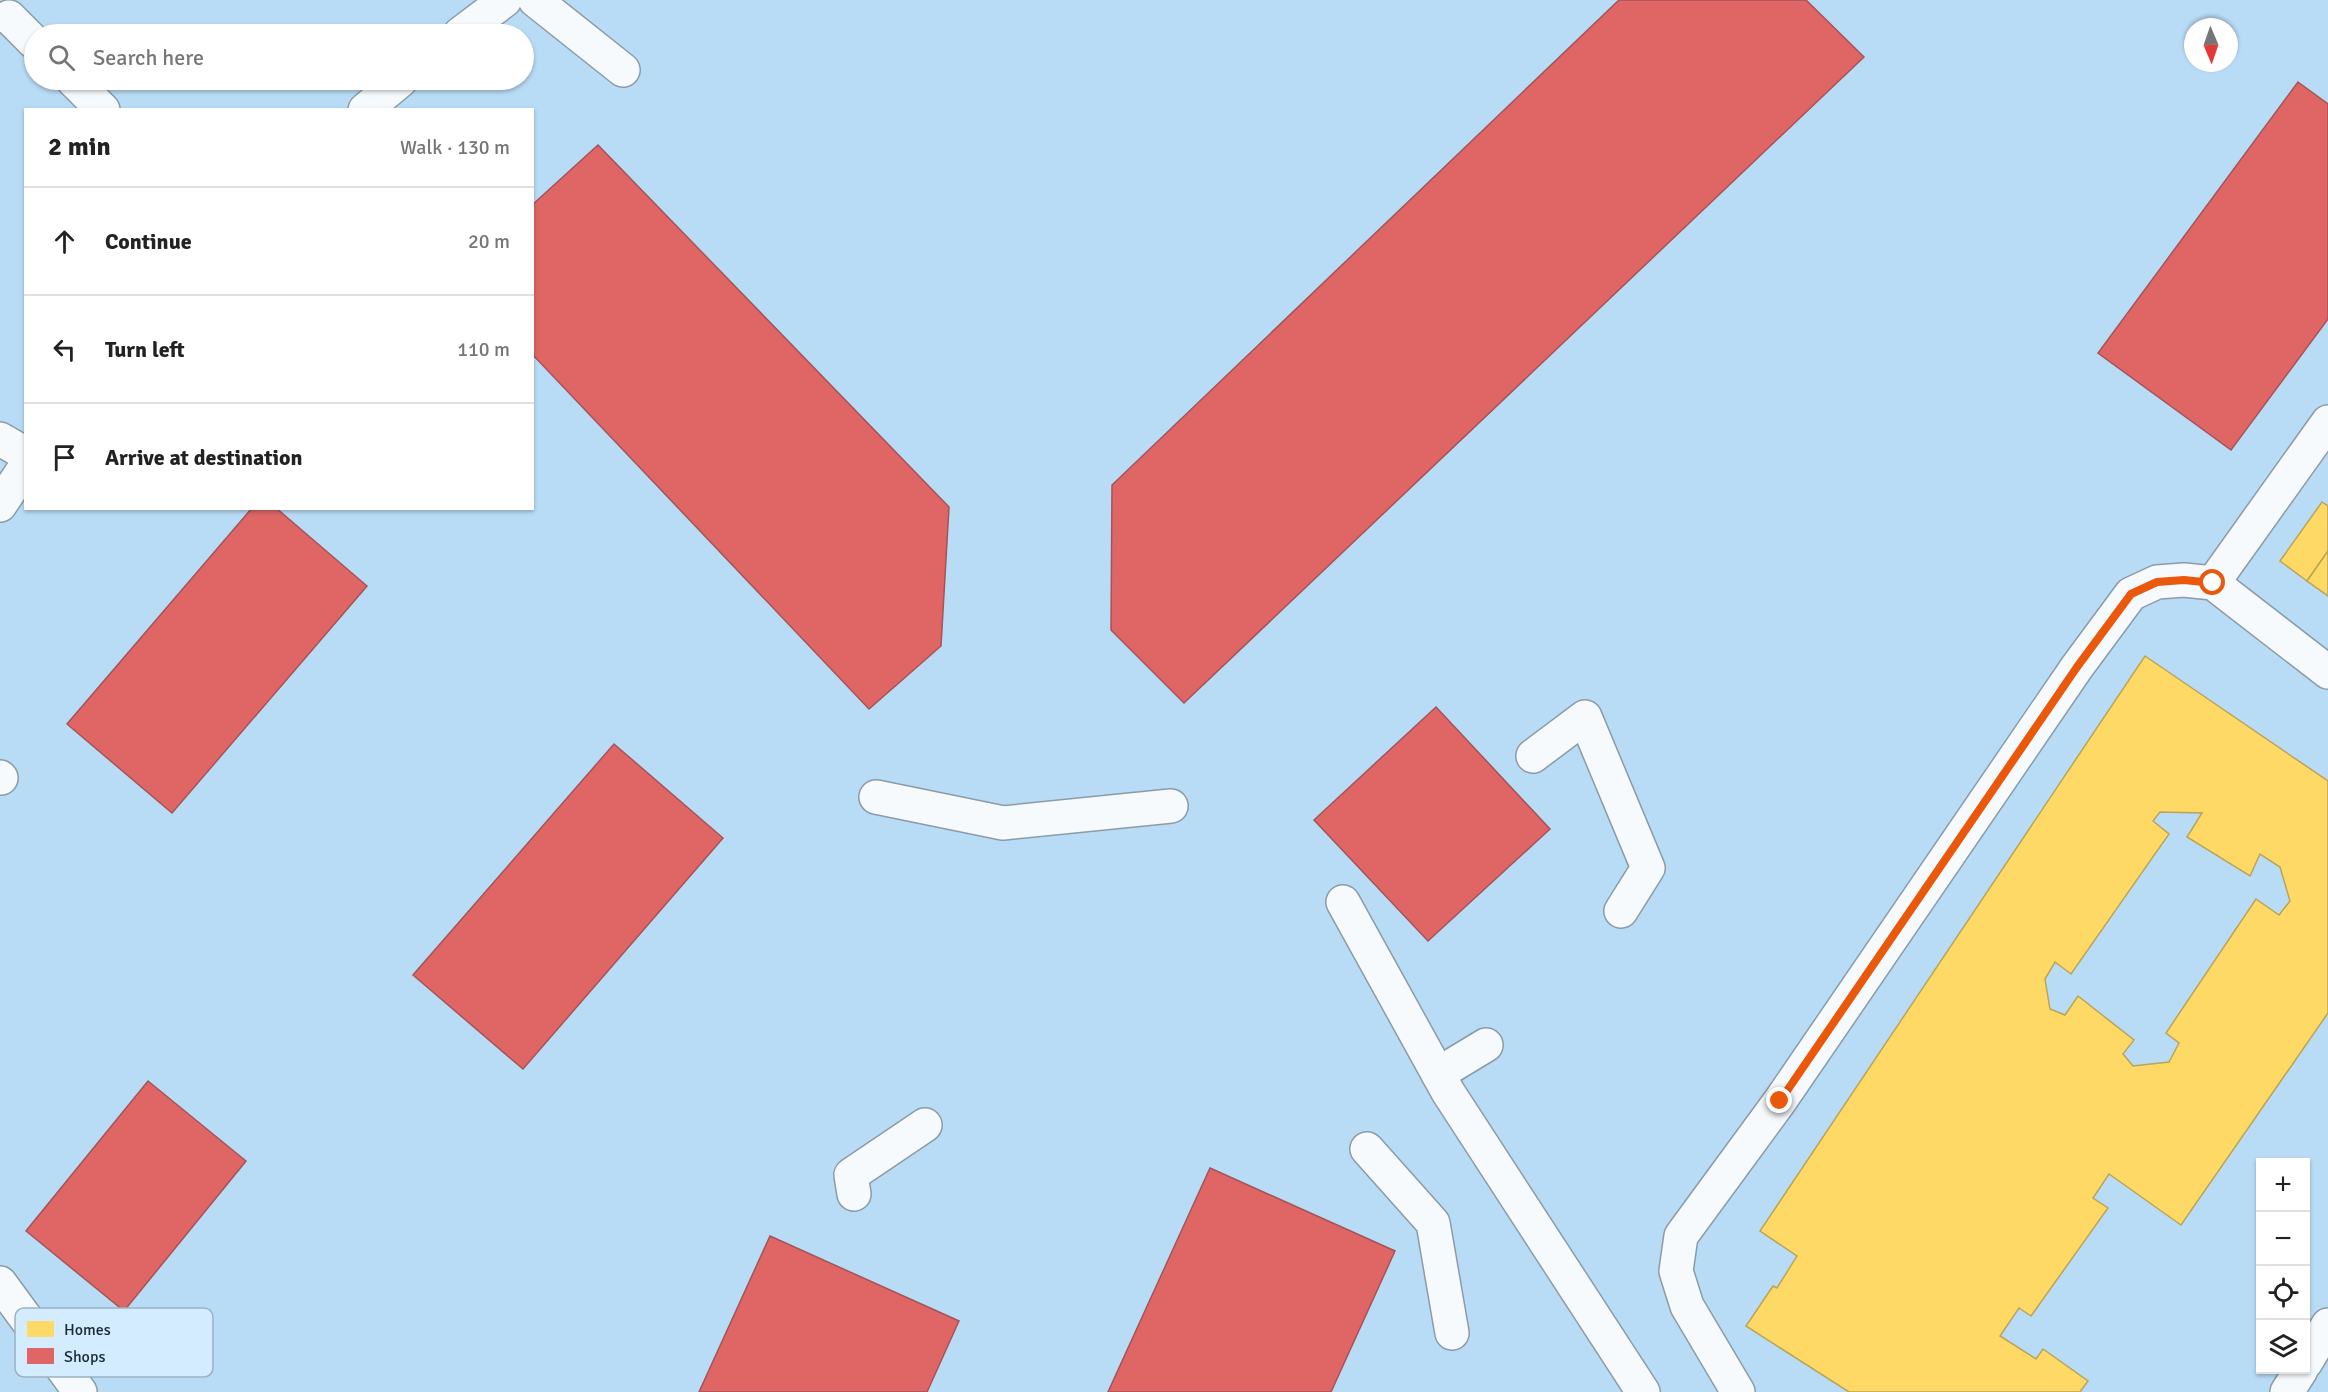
<!DOCTYPE html>
<html lang="en">
<head>
<meta charset="utf-8">
<style>
	:root { --surface:#fff; --page:#f6f6f6; --text:#222; --muted:#767676; --line:#e0e0e0 }
	body { margin:0; font-family:Signika,sans-serif; background:var(--page); color:var(--text) }
	.controls { position:absolute; right:18px; bottom:18px; display:grid; overflow:hidden; border-radius:0px; box-shadow:0 2px 4px #0004 }
	.controls button { width:54px; height:54px; display:grid; place-items:center; padding:0; border:0; border-bottom:2px solid var(--line); background:var(--surface); color:var(--text); font:30px sans-serif }
	.compass { position:absolute; left:2184px; top:18px; width:54px; height:54px; border-radius:50%; background:var(--surface); box-shadow:0 2px 4px #0004; rotate:178deg }
	.stop { position:absolute; width:18px; height:18px; margin:-14px; border:4px solid #ea580c; border-radius:50%; background:#fff }
	.stop.end { background:#ea580c; border-color:#fff; box-shadow:0 2px 6px #0008 }
	.list { margin:0; padding:0; list-style:none }
	h2 { display:flex; justify-content:space-between; align-items:center; height:78px; margin:0; padding:0 24px; font-size:26px }
	h2 small { font-size:20px; font-weight:400; color:var(--muted) }
	.list li { display:grid; grid-template-columns:39px 1fr auto; gap:18px; align-items:center; box-sizing:border-box; height:108px; padding:0 24px; border-top:2px solid var(--line) }
	.list b { display:block; font-size:22px; white-space:nowrap }
	.list em { font-size:20px; font-style:normal; color:var(--muted) }
	.icon { flex:none; width:33px; height:33px; fill:none; stroke:currentColor; stroke-width:2; stroke-linecap:round; stroke-linejoin:round }
	.map { position:relative; flex:none; width:2328px; height:1392px; overflow:hidden }
	.search { position:absolute; background:var(--surface); box-shadow:0 2px 4px #0004; left:24px; top:24px; width:510px; height:66px; display:flex; align-items:center; gap:15px; box-sizing:border-box; padding:0 21px; border-radius:33px; color:var(--muted); font-size:22px }
	.panel { position:absolute; background:var(--surface); box-shadow:0 2px 4px #0004; left:24px; top:108px; width:510px; height:402px; border-radius:0px }
	.map>svg:first-child { display:block }
	.built { fill:#b9dcf6; fill-rule:evenodd }
	.homes { fill:#ffd966; stroke:#baa457; stroke-width:1.5; fill-rule:evenodd }
	.shops { fill:#e06666; stroke:#a45457; stroke-width:1.5 }
	.lines { fill:none; stroke-linecap:round; stroke-linejoin:round }
	.minor-casing { stroke:#8b9ba7; stroke-width:36 }
	.highway-casing { stroke:#8b9ba7; stroke-width:36 }
	.minor { stroke:#f7fafc; stroke-width:33 }
	.highway { stroke:#f7fafc; stroke-width:33 }
	.route { stroke:#ea580c; stroke-width:8 }
	.key { fill:#d3ecff; stroke:#9bb2c2; stroke-width:1.5 }
	.key-label { font-size:16px; fill:#192935 }
</style>
</head>
<body>
<div class="map">
<svg width="2328" height="1392" viewBox="0 0 2328 1392">
	<rect width="100%" height="100%" fill="#ccdeec"/>
	<path class="built" d="M0,0H2328V1392H0ZM2193,27H2229V63H2193ZM34,34H524V80H34ZM26,110H532V508H26ZM2260,1162H2306V1370H2260Z"/>
	<g class="homes">
		<path d="M2322,502L2328,506V551L2307,581L2280,561Z"/>
		<path d="M2328,551V596L2307,581Z"/>
		<path d="M2145,656L2328,781V1013L2181,1225L2109,1174L2093,1198L2108,1208L2031,1316L2019,1308L2000,1336L2036,1359L2043,1349L2088,1381L2080,1392H1849L1746,1326L1773,1286L1777,1288L1797,1256L1760,1231ZM2160,812L2202,813L2187,837L2250,876L2260,854L2280,867L2290,901L2279,915L2256,899L2166,1033L2179,1043L2169,1062L2133,1066L2123,1054L2134,1040L2078,996L2065,1015L2050,1009L2045,979L2055,962L2071,974L2169,834L2153,821Z"/>
	</g>
	<g class="shops">
		<path d="M1619,0H1806L1864,57L1184,703L1111,630L1112,485Z"/>
		<path d="M2298,82L2328,104V319L2231,450L2098,353Z"/>
		<path d="M598,145L949,507L941,646L869,709L532,354V205Z"/>
		<path d="M252,508H276L367,586L172,813L67,724Z"/>
		<path d="M1436,707L1550,829L1428,941L1314,820Z"/>
		<path d="M614,744L723,838L523,1069L413,975Z"/>
		<path d="M148,1081L246,1161L124,1311L26,1231Z"/>
		<path d="M1210,1168L1395,1251L1331,1392H1108Z"/>
		<path d="M770,1236L959,1321L927,1392H699Z"/>
	</g>
	<g class="lines">
		<g class="minor-casing">
			<g id="minor">
				<path d="M535,0L623,70"/>
				<path d="M9,17L34,42"/>
				<path d="M460,34L505,0"/>
				<path d="M73,80L103,110"/>
				<path d="M365,110L401,80"/>
				<path d="M0,439L26,454"/>
				<path d="M0,505L26,466"/>
				<path d="M2213,583L2328,422"/>
				<path d="M1533,756L1585,717L1648,868L1621,911"/>
				<path d="M0,777L1,778"/>
				<path d="M876,797L1003,823L1171,806"/>
				<path d="M1343,902L1448,1092L1643,1392"/>
				<path d="M1438,1074L1486,1045"/>
				<path d="M1367,1149L1433,1223L1452,1333"/>
				<path d="M854,1194L851,1175L925,1125"/>
				<path d="M0,1283L80,1392"/>
				<path d="M1738,1392L1687,1306L1676,1271L1681,1236L1780,1101L2077,667L2131,594L2157,582L2184,580L2213,583L2328,672"/>
			</g>
		</g>
		<g class="highway-casing">
			<g id="highway">
				<path d="M2306,1362L2328,1325"/>
				<path d="M2287,1392L2301,1370"/>
			</g>
		</g>
		<use href="#minor" class="minor"/>
		<use href="#highway" class="highway"/>
	</g>
	<g class="lines">
		<path class="route" d="M1780,1101L2077,667L2131,594L2157,582L2184,580L2213,583"/>
	</g>
	<rect x="15" y="1308" width="198" height="69" rx="9" class="key"/>
	<rect x="27" y="1321" width="27" height="16" fill="#ffd966"/>
	<rect x="27" y="1348" width="27" height="16" fill="#e06666"/>
	<g class="key-label">
		<text x="64" y="1335">Homes</text>
		<text x="64" y="1362">Shops</text>
	</g>
</svg>
<div class="controls">
<button>+</button>
<button>−</button>
<button><svg class="icon" aria-label="locate" viewBox="0 0 24 24"><circle cx="12" cy="12" r="6"/><path d="M12 2v4M12 18v4M2 12h4M18 12h4"/></svg></button>
<button><svg class="icon" aria-label="layers" viewBox="0 0 24 24"><path d="M12 4l9 5-9 5-9-5zM3 14l9 5 9-5"/></svg></button>
</div>
<svg class="compass" viewBox="-18 -18 36 36"><path d="M0-13l5 13h-10z" fill="#e53935"/><path d="M0 13l5-13h-10z" fill="#767676"/></svg>
<div class="stop" style="left:2213px;top:583px"></div>
<div class="stop end" style="left:1780px;top:1101px"></div>
<div class="search"><svg class="icon" aria-label="search" viewBox="0 0 24 24"><circle cx="10" cy="10" r="6"/><path d="M15 15l6 6"/></svg>Search here</div>
<section class="panel">
<h2>2 min<small>Walk · 130 m</small></h2>
<ul class="list">
<li><svg class="icon" aria-label="ahead" viewBox="0 0 24 24"><path d="M12 20V5M6 11l6-6 6 6"/></svg><div><b>Continue</b></div><em>20 m</em></li>
<li><svg class="icon" aria-label="left" viewBox="0 0 24 24"><path d="M17 20v-9H6M10 6l-5 5 5 5"/></svg><div><b>Turn left</b></div><em>110 m</em></li>
<li><svg class="icon" aria-label="arrive" viewBox="0 0 24 24"><path d="M6 21V4h12l-3 4 3 4H6"/></svg><div><b>Arrive at destination</b></div></li>
</ul>
</section>
</div>
</body>
</html>
